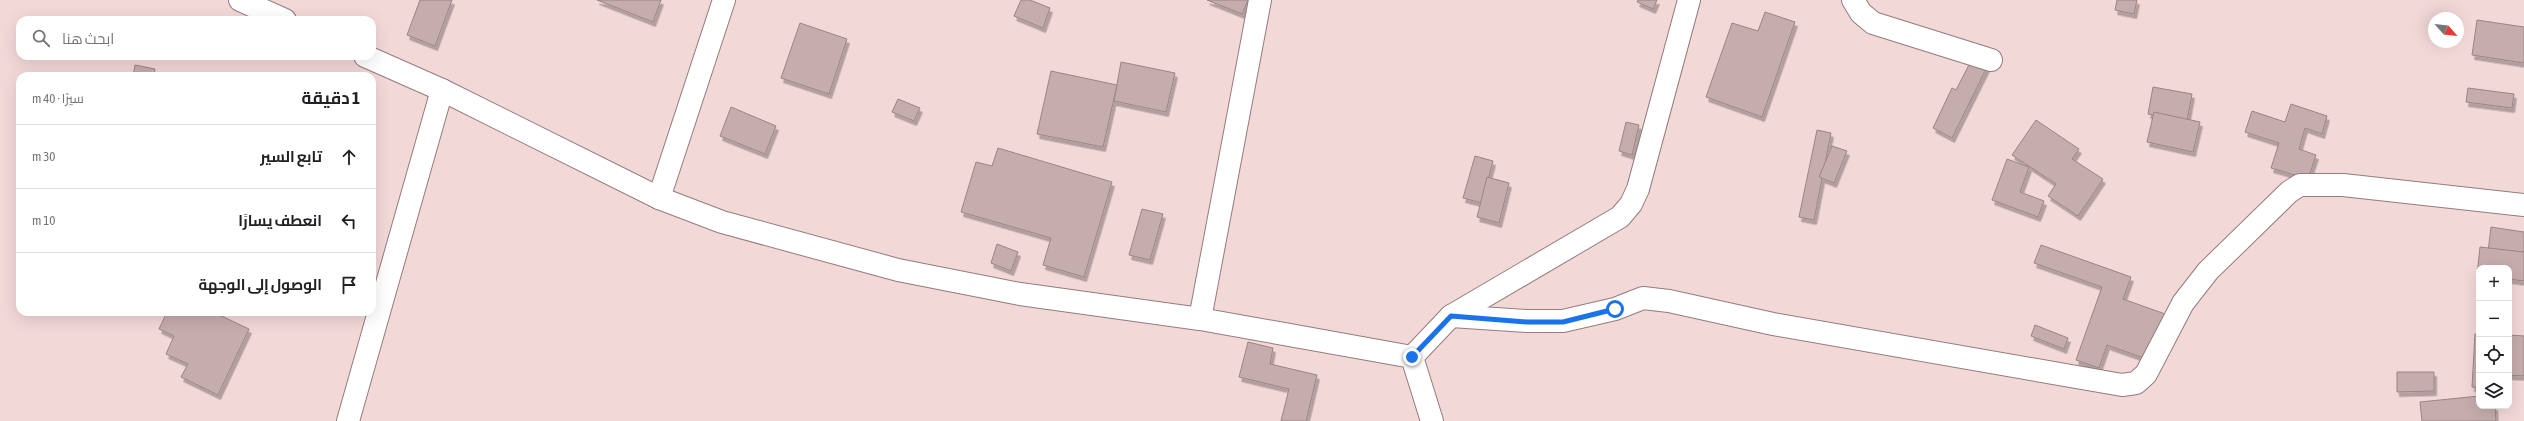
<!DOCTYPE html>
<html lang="ar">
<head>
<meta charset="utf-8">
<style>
	:root { --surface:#fff; --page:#f6f6f6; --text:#202124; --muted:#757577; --line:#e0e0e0 }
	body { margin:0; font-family:"Asap Condensed",Cairo,sans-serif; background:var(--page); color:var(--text); direction:rtl }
	.controls { position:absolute; right:12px; bottom:12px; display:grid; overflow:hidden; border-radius:8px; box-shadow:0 4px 16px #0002 }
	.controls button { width:36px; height:36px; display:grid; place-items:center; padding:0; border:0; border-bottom:1px solid var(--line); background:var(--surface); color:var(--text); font:20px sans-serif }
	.compass { position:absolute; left:2428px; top:12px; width:36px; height:36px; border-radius:50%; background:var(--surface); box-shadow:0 4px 16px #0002; rotate:117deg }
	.stop { position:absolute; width:12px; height:12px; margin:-9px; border:3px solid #1a73e8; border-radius:50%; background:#fff }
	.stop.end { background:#1a73e8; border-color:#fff; box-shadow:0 1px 4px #0008 }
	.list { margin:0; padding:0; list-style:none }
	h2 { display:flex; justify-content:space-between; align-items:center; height:52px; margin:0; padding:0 16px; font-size:17px }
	h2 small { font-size:13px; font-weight:400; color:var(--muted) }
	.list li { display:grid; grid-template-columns:26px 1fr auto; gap:12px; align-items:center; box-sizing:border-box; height:64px; padding:0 16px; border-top:1px solid var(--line) }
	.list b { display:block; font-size:15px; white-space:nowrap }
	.list em { font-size:13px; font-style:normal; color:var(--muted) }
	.icon { flex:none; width:22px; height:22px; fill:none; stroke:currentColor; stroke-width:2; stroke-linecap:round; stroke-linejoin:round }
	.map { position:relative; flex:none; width:2524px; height:421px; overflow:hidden; direction:ltr }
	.search { position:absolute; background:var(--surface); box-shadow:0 4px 16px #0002; left:16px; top:16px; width:360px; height:44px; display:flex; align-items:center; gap:10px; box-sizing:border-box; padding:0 14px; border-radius:12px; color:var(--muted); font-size:15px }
	.panel { position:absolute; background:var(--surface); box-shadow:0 4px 16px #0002; left:16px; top:72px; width:360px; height:244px; border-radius:12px; direction:rtl }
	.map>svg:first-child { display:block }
	.building { fill:#c6adad; stroke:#9c8484; filter:url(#shadow) }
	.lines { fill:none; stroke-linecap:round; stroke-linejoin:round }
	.minor-casing { stroke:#947c7c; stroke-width:24 }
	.minor { stroke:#fff; stroke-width:22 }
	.route { stroke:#1a73e8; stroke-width:5 }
</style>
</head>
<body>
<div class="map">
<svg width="2524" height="421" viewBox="0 0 2524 421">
	<defs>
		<filter id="shadow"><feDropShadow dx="2.5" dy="4.5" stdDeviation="0" flood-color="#0004"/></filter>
	</defs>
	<rect width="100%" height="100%" fill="#f3d8d8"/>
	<g class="building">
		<path d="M420,0H452L435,46L407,35Z"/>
		<path d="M597,0H661L653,22Z"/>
		<path d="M1021,0H1030L1050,8L1043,28L1014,16Z"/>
		<path d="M1207,0H1248L1242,14Z"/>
		<path d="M1638,0H1657L1653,9L1637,2Z"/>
		<path d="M2117,0H2137L2134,14L2115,10Z"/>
		<path d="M1765,12L1795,22L1762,117L1706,97L1732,23L1758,31Z"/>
		<path d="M2477,20L2524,27V63L2472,55Z"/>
		<path d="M800,23L847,39L829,94L781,78Z"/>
		<path d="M1972,59L1987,67L1952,138L1933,128L1952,88L1956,90Z"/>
		<path d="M1121,62L1175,73L1166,112L1114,101Z"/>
		<path d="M135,65L155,69L154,76H133Z"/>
		<path d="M1051,71L1117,85L1103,147L1037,134Z"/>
		<path d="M2153,87L2192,94L2187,121L2148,114Z"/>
		<path d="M2468,88L2514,94L2512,108L2466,102Z"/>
		<path d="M898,99L920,108L914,121L892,112Z"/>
		<path d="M2291,104L2327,116L2322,134L2305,128L2299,149L2316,155L2308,179L2271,168L2279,143L2245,132L2252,111L2285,122Z"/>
		<path d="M731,107L776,126L765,154L720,136Z"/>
		<path d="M2154,112L2200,122L2193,152L2147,142Z"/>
		<path d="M2036,120L2079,149L2072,159L2103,179L2078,216L2048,196L2056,184L2012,155Z"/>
		<path d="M1626,122L1639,125L1632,155L1619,151Z"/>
		<path d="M1817,130L1831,133L1814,220L1799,217Z"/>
		<path d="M1832,146L1847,151L1834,183L1819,177Z"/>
		<path d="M998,148L1112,182L1084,277L1043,265L1051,238L961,212L976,162L992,166Z"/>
		<path d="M1475,156L1493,161L1482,203L1463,198Z"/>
		<path d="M2007,159L2029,167L2020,192L2044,201L2038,217L1992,200Z"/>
		<path d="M1487,177L1509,183L1499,223L1477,217Z"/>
		<path d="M1142,209L1163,214L1150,260L1129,255Z"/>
		<path d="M2491,227L2524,232V256L2488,252Z"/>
		<path d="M997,244L1018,252L1011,271L991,263Z"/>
		<path d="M2041,245L2131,277L2123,299L2168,315L2152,361L2107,345L2099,368L2076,360L2102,287L2034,263Z"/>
		<path d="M2480,247L2524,252V281L2509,279V268H2479V275H2477Z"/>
		<path d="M167,312H213L249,329L218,395L181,377L188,364L166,354L174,336L159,329Z"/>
		<path d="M2035,325L2068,338L2064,349L2031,336Z"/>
		<path d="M2475,334H2479V388L2472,387Z"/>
		<path d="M2509,335L2524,336V376L2509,375Z"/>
		<path d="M1248,342L1273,348L1270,364L1317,375L1306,421H1281L1289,389L1239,377Z"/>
		<path d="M2397,372H2434V391L2397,392Z"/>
		<path d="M2479,396V406H2495L2496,421H2422L2420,402Z"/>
	</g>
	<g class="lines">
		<g class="minor-casing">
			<g id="minor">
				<path d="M240,0L285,20"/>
				<path d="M1853,0L1861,13L1873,23L1991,60"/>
				<path d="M365,56L442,90L659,198L722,222L898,270L1020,294L1200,319L1412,357L1432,421"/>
				<path d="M659,198L724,0"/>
				<path d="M1451,316L1527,321H1563L1615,309L1643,298L1669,301L1773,324L2122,385L2136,383L2146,374L2183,303L2208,271L2289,192L2300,185H2343L2524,205"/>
				<path d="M1200,319L1260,0"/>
				<path d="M1412,357L1451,316L1620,217L1631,204L1638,189L1689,0"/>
				<path d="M348,421L442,90"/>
			</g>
		</g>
		<use href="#minor" class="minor"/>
	</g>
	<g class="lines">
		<path class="route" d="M1412,357L1451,316L1527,322H1563L1615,309"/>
	</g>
</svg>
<div class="controls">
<button>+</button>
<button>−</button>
<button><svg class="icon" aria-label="locate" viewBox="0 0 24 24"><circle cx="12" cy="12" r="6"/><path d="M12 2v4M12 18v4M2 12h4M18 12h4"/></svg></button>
<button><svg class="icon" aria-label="layers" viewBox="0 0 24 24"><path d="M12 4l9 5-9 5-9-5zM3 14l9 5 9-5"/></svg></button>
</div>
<svg class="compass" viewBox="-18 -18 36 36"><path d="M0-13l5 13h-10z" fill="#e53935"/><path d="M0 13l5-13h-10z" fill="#757577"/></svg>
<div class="stop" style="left:1615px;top:309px"></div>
<div class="stop end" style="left:1412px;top:357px"></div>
<div class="search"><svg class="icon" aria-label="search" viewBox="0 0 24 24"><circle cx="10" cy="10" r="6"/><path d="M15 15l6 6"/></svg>ابحث هنا</div>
<section class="panel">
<h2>1 دقيقة<small>سيرًا · 40 m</small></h2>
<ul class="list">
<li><svg class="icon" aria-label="ahead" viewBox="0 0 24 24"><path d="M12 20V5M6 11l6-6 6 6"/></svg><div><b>تابع السير</b></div><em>30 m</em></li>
<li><svg class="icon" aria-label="left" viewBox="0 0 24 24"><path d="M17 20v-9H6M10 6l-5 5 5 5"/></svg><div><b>انعطف يسارًا</b></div><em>10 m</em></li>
<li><svg class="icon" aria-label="arrive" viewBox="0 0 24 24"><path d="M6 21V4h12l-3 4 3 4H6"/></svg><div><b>الوصول إلى الوجهة</b></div></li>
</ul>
</section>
</div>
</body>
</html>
